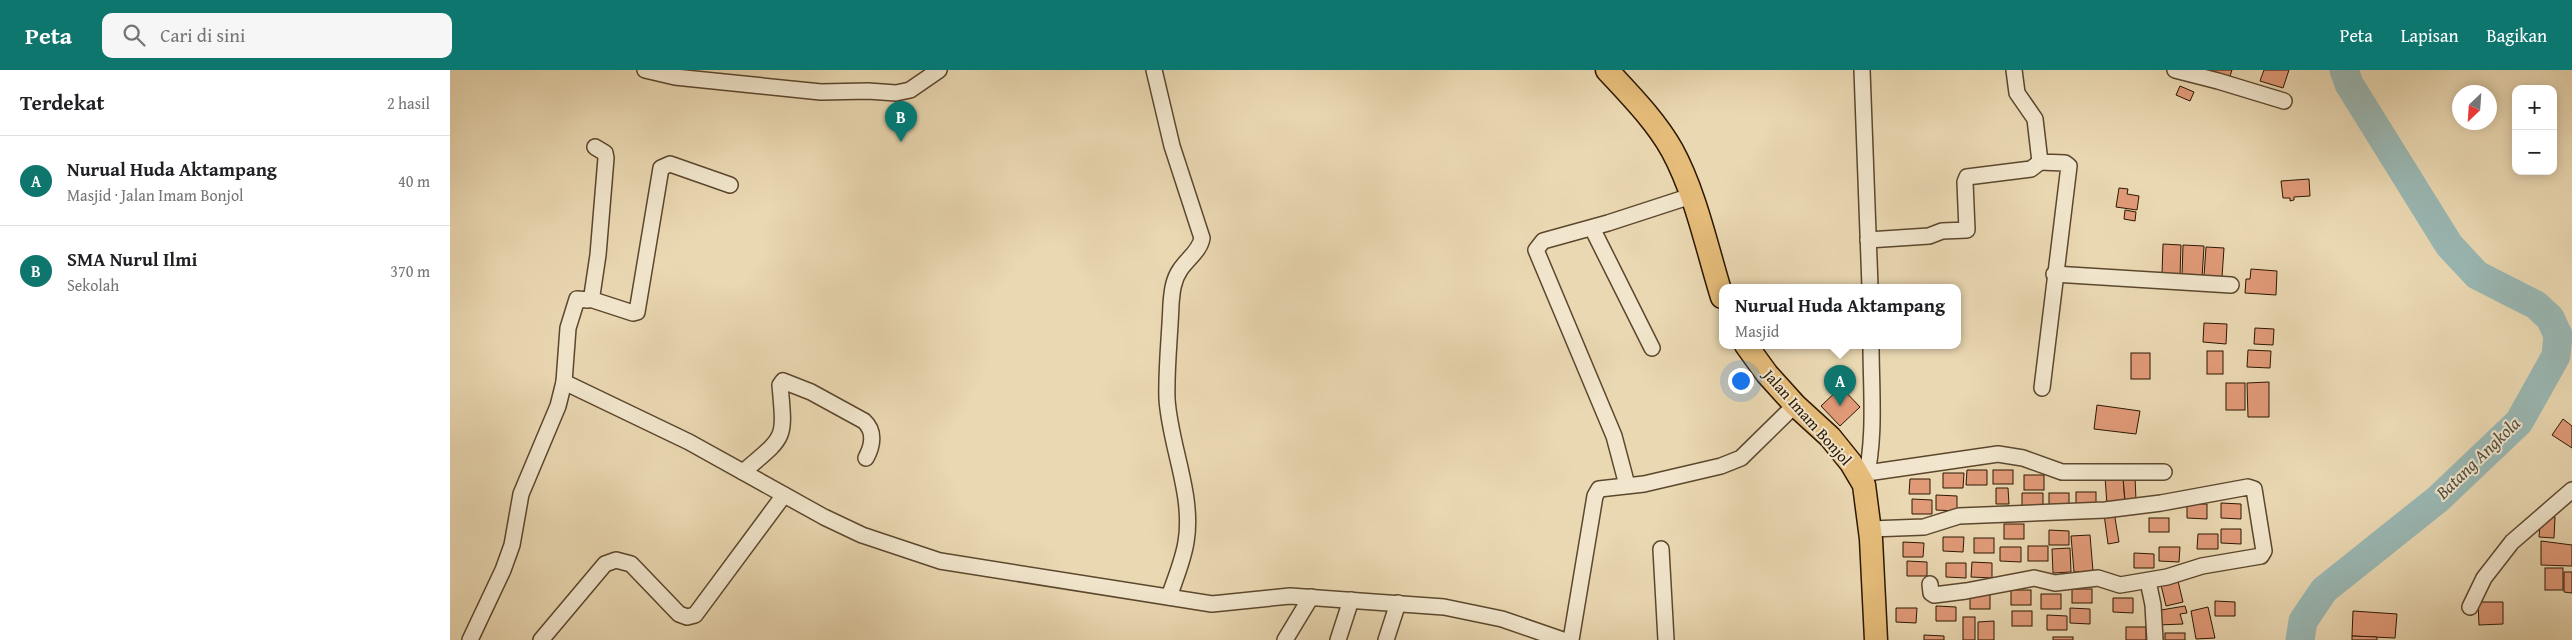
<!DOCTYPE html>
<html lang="id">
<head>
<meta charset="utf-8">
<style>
	:root { --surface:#fff; --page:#f6f6f6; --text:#202124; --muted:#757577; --line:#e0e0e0; --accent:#0f766e }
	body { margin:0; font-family:"Gentium Book Plus",serif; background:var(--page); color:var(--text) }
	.controls { position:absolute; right:15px; top:15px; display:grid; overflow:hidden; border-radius:10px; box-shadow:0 2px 12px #0003 }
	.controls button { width:45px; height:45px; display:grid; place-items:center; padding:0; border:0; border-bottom:1px solid var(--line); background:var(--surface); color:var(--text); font:25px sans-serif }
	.compass { position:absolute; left:2002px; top:15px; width:45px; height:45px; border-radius:50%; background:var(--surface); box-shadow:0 2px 12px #0003; rotate:205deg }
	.you { position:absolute; left:1290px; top:310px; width:18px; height:18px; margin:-12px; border:4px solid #fff; border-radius:50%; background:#1a73e8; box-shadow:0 0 0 8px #1a73e833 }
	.badge { display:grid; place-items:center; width:32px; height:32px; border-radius:50%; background:var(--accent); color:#fff; font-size:16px; font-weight:700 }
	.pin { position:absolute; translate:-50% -41px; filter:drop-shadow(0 1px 2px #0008) }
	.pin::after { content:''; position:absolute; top:26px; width:18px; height:15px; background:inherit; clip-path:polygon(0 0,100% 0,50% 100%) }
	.popup { position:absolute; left:1269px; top:214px; width:242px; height:65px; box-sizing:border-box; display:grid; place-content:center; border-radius:10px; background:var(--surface); filter:drop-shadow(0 1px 4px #0005); font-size:16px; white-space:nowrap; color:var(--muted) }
	.popup b { font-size:19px; color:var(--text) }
	.popup::after { content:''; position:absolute; left:50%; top:100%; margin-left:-10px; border:10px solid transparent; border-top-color:var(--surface) }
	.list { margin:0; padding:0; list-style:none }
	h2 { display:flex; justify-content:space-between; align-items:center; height:65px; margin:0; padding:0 20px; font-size:21px }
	h2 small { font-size:16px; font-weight:400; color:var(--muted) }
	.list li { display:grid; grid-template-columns:32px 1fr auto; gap:15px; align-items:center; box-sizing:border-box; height:90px; padding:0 20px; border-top:1px solid var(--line) }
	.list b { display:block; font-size:19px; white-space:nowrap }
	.list p { margin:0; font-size:16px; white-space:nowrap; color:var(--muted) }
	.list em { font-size:16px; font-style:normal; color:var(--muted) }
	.icon { flex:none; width:28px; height:28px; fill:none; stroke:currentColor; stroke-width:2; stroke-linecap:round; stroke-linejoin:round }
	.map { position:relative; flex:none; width:2122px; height:570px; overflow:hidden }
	header { display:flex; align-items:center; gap:30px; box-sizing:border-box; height:70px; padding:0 25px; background:var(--accent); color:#fff }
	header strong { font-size:24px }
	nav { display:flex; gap:28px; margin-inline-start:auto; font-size:18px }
	.search { width:350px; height:45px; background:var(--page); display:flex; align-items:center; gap:12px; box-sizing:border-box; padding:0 18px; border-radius:10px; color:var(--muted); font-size:19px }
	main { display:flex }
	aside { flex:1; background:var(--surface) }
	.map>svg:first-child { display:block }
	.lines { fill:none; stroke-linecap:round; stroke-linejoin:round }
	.river { stroke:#9ab8b4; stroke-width:29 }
	.building { fill:#e19a78; stroke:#2c1701 }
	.minor-casing { stroke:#5c472d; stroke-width:18 }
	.highway-casing { stroke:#2c1701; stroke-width:25 }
	.minor { stroke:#f1e6cd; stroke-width:15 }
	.highway { stroke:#e5bc79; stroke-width:22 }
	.labels { text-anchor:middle; stroke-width:4; stroke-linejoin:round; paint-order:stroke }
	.street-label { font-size:16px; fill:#2c1701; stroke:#f1e6cd }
	.water-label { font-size:18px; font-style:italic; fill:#524f40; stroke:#f1e6cd }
</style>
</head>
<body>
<header>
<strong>Peta</strong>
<div class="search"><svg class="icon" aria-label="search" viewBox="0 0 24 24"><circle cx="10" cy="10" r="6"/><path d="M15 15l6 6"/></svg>Cari di sini</div>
<nav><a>Peta</a><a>Lapisan</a><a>Bagikan</a></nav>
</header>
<main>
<aside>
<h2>Terdekat<small>2 hasil</small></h2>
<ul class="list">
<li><span class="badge">A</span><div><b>Nurual Huda Aktampang</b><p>Masjid · Jalan Imam Bonjol</p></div><em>40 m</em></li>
<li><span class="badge">B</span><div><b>SMA Nurul Ilmi</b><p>Sekolah</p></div><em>370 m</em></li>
</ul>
</aside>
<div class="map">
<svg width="2122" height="570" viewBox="0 0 2122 570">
	<rect width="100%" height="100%" fill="#ead8b2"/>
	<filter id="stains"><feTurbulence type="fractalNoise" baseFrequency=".004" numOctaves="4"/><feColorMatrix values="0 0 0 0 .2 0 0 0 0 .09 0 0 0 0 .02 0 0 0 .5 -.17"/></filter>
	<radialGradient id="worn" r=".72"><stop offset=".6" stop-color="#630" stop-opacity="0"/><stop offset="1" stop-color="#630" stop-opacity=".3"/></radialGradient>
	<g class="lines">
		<path class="river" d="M1850,570L1853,551L1874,520L1988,429L2069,352L2106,286L2108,265L2100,248L2086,235L2027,205L1999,175L1899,14L1894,0"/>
	</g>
	<g class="building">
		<path d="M1755,0H1782L1778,12Z"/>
		<path d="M1814,0H1839L1833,18L1810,11Z"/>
		<path d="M1730,16L1744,22L1740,31L1726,25Z"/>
		<path d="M1859,109L1860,126L1844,127V130L1840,131V128H1833L1831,111Z"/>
		<path d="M1669,118L1678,119L1677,124L1689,126L1687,140L1666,137Z"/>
		<path d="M1675,140L1686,142L1685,151L1674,149Z"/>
		<path d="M1713,174L1731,175L1730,206L1712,205Z"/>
		<path d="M1733,175L1754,176L1752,208L1732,207Z"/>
		<path d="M1756,177L1774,178L1772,207L1754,206Z"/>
		<path d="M1801,199L1827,201L1826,225L1795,223L1796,209H1800Z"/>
		<path d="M1754,253L1777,254L1776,274L1753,272Z"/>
		<path d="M1805,258L1824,259L1823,275L1804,274Z"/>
		<path d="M1798,280L1821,281L1820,298L1797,297Z"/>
		<rect x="1757" y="281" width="16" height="23"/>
		<rect x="1681" y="283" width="19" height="26"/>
		<path d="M1819,312V347H1798L1797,313Z"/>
		<rect x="1776" y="313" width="19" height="27"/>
		<path d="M1391,317L1410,337L1390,356L1371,336Z"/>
		<path d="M1647,335L1690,341L1686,364L1644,359Z"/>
		<path d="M2113,349L2122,356V378L2102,365Z"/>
		<path d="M1517,400H1537V415H1516Z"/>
		<rect x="1543" y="400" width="20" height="14"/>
		<path d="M1493,403H1514L1513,418H1493Z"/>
		<rect x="1574" y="405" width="20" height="15"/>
		<path d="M1673,406L1675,434L1657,435L1655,407Z"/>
		<path d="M1685,407L1686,430H1675L1673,408Z"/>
		<path d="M1460,409H1480V424H1459Z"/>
		<path d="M1546,418H1558L1559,434H1546Z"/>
		<rect x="1626" y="422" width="20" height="15"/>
		<path d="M1572,423H1593V438L1572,437Z"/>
		<rect x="1599" y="423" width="20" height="15"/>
		<path d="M1486,425L1507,426V441L1486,440Z"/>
		<path d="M1462,429L1482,430V444H1462Z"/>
		<path d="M1771,433L1791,434V449L1771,448Z"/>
		<path d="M1737,434H1757V449L1737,448Z"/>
		<path d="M1664,442L1669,472L1658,474L1654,444Z"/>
		<path d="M2094,447H2105L2104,468L2089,467L2090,455H2094Z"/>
		<rect x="1699" y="448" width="20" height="14"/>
		<rect x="1554" y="454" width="20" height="15"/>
		<path d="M1771,459H1791V474L1771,473Z"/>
		<path d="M1599,460L1619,461V475H1599Z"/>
		<path d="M1748,464H1768V479H1747Z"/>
		<path d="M1640,465L1643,501L1624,502L1621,466Z"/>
		<path d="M1493,467H1514L1513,482L1493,481Z"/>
		<rect x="1524" y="468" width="20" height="15"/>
		<path d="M2091,471L2122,475V496L2091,495Z"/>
		<path d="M1453,472L1474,473L1473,487H1453Z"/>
		<rect x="1578" y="476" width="20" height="15"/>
		<path d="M1550,477H1571V492L1550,491Z"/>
		<path d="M1709,477H1730L1729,492L1709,491Z"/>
		<path d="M1620,478L1621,502L1603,503L1602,479Z"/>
		<path d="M1684,483L1704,484V498H1684Z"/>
		<path d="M1457,491L1477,492V506H1457Z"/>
		<path d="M1522,492L1542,493V508L1521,507Z"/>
		<path d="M1496,493H1516V508L1496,507Z"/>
		<rect x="2095" y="498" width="18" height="22"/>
		<path d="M2114,502H2122V523L2114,522Z"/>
		<path d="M1728,511L1733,532L1716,536L1711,515H1717Z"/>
		<rect x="1622" y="519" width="20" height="14"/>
		<rect x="1561" y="520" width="20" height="15"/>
		<rect x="1520" y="524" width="20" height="15"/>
		<rect x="1591" y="524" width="20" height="15"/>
		<path d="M1663,528H1683V543L1663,542Z"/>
		<path d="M1765,531L1785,532V546H1765Z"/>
		<path d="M2028,532H2053V554L2029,555Z"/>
		<path d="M1486,536L1506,537V551H1486Z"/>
		<path d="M1735,536L1737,543L1730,544L1733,554L1708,555L1705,541Z"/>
		<path d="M1758,537L1765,568L1746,569L1741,541Z"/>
		<path d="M1446,538H1467L1466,553L1446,552Z"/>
		<path d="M1620,538L1640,539V554L1620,553Z"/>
		<rect x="1562" y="541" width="20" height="15"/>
		<path d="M1903,541L1947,544L1945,568L1902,566Z"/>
		<path d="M1597,545L1617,546V560H1597Z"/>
		<rect x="1513" y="547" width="12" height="23"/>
		<path d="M1544,551V570H1528V552Z"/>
		<rect x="1676" y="557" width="20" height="13"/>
		<rect x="1715" y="563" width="20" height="7"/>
		<path d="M1474,565L1494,566V570H1474Z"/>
		<path d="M1902,566L1927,567V570H1902Z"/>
		<rect x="1603" y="567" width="20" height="3"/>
	</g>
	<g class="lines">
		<g class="minor-casing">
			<g id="minor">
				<path d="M195,0L225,7L371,22L418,21L446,23L460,20L489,0"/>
				<path d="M704,0L722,76L752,168C750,181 737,189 730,200C723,210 722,222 721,234C720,265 716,298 717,329C720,376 744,425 736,472C733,491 725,509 719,527"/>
				<path d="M1412,0L1420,217"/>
				<path d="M1564,0L1567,23L1585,49L1590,92L1615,93L1619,96L1592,318"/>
				<path d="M1725,0L1768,11L1834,31"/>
				<path d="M1142,158L1202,278"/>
				<path d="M1418,170L1479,166L1492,161L1517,160L1515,112L1517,107L1581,99L1590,92"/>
				<path d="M1604,204L1781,215"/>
				<path d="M140,229L183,243L187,242L211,98L220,94L280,115"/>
				<path d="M114,312L239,372L374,447L412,465L490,491L762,534L840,526L994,537L1052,549L1113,570"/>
				<path d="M293,402C336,365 335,371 330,315L333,311L361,322L414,351C425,361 423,375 416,388"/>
				<path d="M1417,403L1548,384L1573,388L1612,402H1714"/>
				<path d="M1415,412C1426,368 1421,319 1421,275"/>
				<path d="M1177,415L1164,366L1086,180L1093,171L1158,153L1241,126"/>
				<path d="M1421,459L1474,457L1509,446L1655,440L1711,433L1798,417L1804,419L1814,481L1811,486L1752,496L1717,507L1670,515L1648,508L1605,513L1584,508L1516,521L1484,525L1481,523L1480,514"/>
				<path d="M1211,479L1216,570"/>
				<path d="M1698,511L1703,535L1705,570"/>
				<path d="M2020,537L2034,508L2062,472L2122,420"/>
				<path d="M20,570L53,500L62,475L71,424L108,336L114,312L118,258L127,229L138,230L142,225L148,185L156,88L155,83L145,77"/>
				<path d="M91,570L155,494L166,490L181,494L229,544L237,547L245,545L334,425"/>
				<path d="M835,570L861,527"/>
				<path d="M888,570L901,530"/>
				<path d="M936,570L948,533"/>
				<path d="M1121,570L1145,426L1149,419L1194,414L1271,396L1291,388L1345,335"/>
			</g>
		</g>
		<g class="highway-casing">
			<g id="highway">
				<path d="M1157,0C1180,25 1205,50 1222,80C1246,124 1257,179 1272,227"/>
				<path d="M1296,275L1317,304L1345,335L1380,367L1401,393L1414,415L1421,469L1426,570"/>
			</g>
		</g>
		<use href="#minor" class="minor"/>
		<use href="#highway" class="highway"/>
	</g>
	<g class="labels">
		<g class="street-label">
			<text transform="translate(1358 347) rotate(48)" y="6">Jalan Imam Bonjol</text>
		</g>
		<g class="water-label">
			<text transform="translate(2028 388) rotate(-44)" y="6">Batang Angkola</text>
		</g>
	</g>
	<rect width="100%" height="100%" filter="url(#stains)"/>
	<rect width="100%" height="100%" fill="url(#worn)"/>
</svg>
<div class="controls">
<button>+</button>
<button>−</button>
</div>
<svg class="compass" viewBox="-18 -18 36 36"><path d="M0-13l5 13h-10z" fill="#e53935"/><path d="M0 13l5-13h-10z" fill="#757577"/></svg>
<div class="you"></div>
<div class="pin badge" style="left:1390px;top:336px">A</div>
<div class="popup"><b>Nurual Huda Aktampang</b>Masjid</div>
<div class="pin badge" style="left:451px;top:72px">B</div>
</div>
</main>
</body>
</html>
